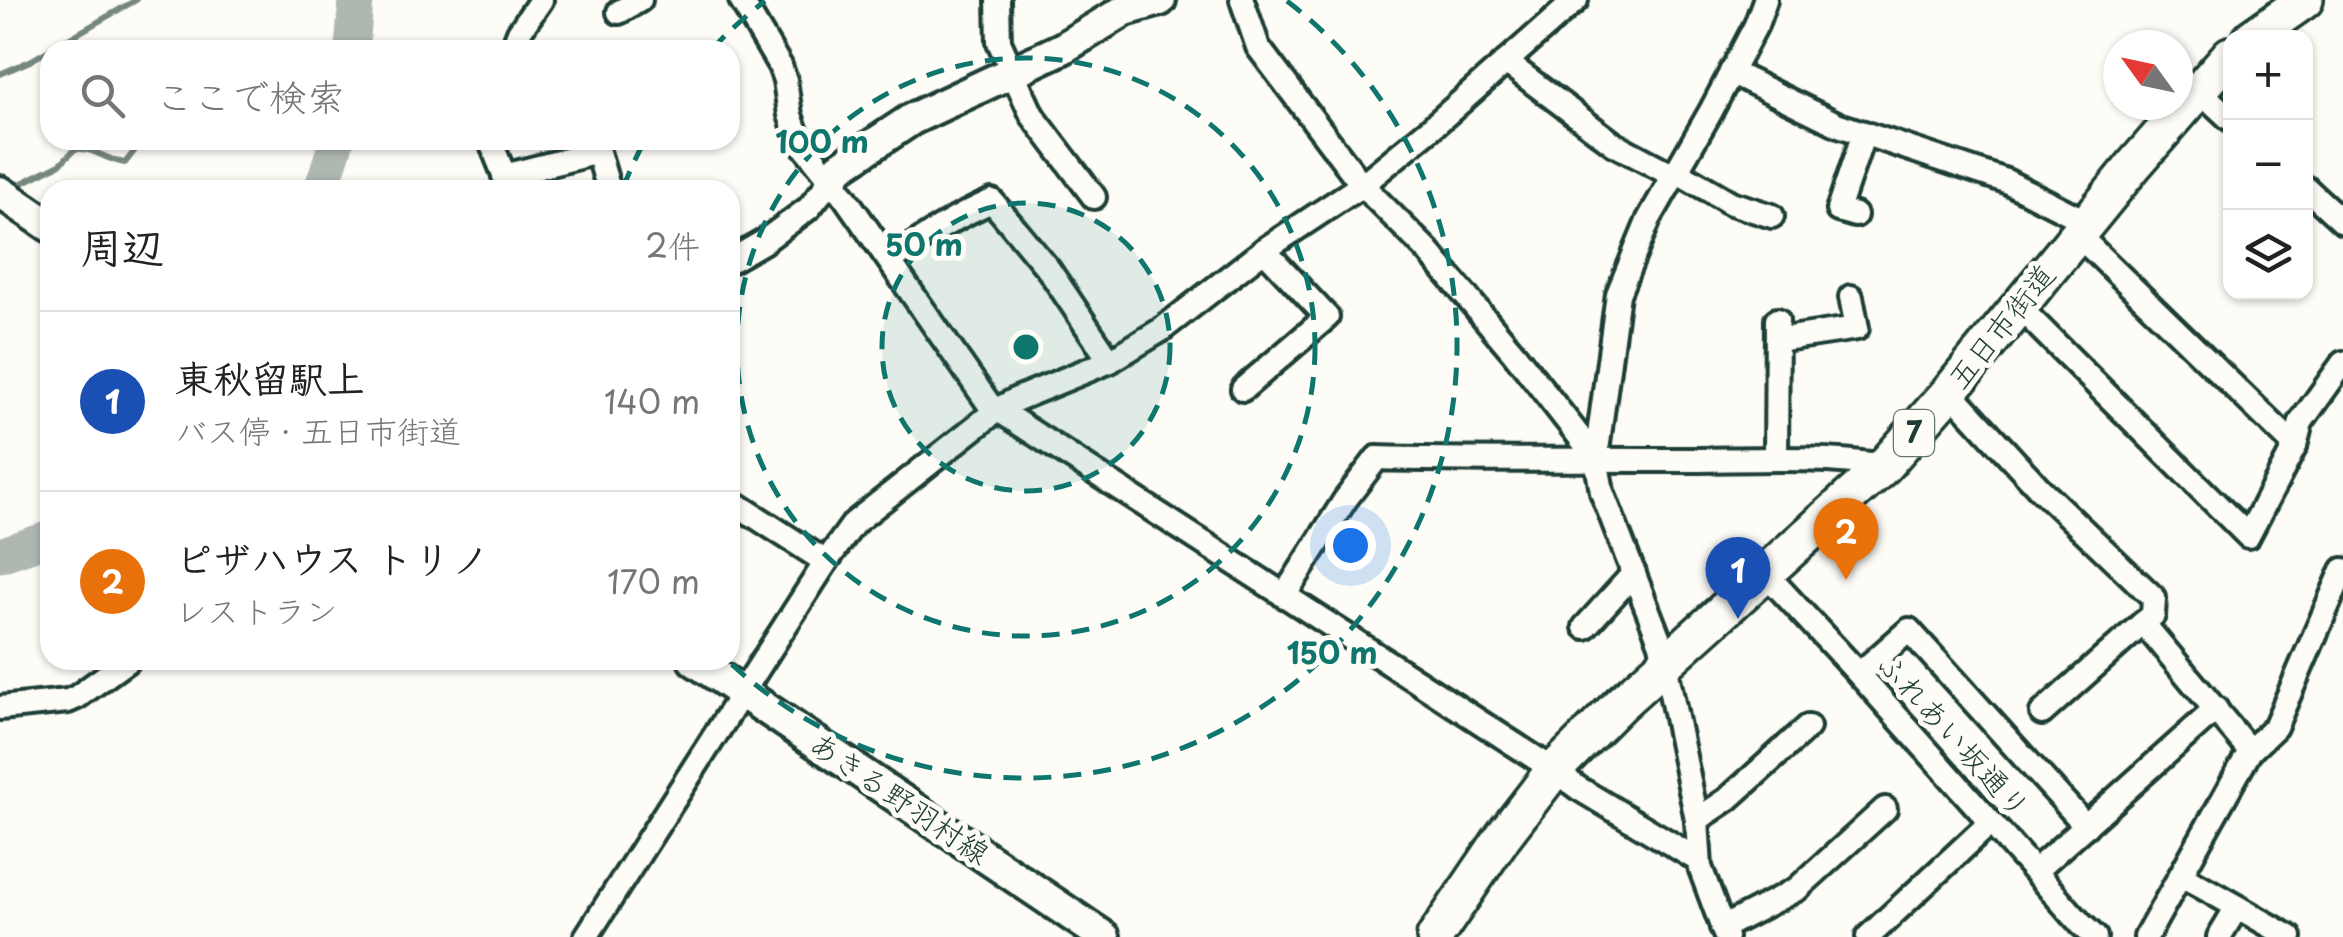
<!DOCTYPE html>
<html lang="ja">
<head>
<meta charset="utf-8">
<style>
	:root { --surface:#fff; --page:#f6f6f6; --text:#222; --muted:#767676; --line:#e0e0e0; --accent:#d1495b }
	body { margin:0; font-family:"Playpen Sans","Klee One",sans-serif; background:var(--page); color:var(--text) }
	.controls { position:absolute; right:30px; top:30px; display:grid; overflow:hidden; border-radius:20px; box-shadow:0 2px 8px #0004 }
	.controls button { width:90px; height:90px; display:grid; place-items:center; padding:0; border:0; border-bottom:2px solid var(--line); background:var(--surface); color:var(--text); font:50px sans-serif }
	.compass { position:absolute; left:2103px; top:30px; width:90px; height:90px; border-radius:50%; background:var(--surface); box-shadow:0 2px 8px #0004; rotate:303deg }
	.you { position:absolute; left:1350px; top:545px; width:35px; height:35px; margin:-25px; border:8px solid #fff; border-radius:50%; background:#1a73e8; box-shadow:0 0 0 15px #1a73e833 }
	.badge { display:grid; place-items:center; width:65px; height:65px; border-radius:50%; background:var(--accent); color:#fff; font-size:32px; font-weight:700 }
	.pin { position:absolute; translate:-50% -82px; filter:drop-shadow(0 2px 5px #0008) }
	.pin::after { content:''; position:absolute; top:52px; width:35px; height:30px; background:inherit; clip-path:polygon(0 0,100% 0,50% 100%) }
	.list { margin:0; padding:0; list-style:none }
	h2 { display:flex; justify-content:space-between; align-items:center; height:130px; margin:0; padding:0 40px; font-size:42px }
	h2 small { font-size:32px; font-weight:400; color:var(--muted) }
	.list li { display:grid; grid-template-columns:65px 1fr auto; gap:30px; align-items:center; box-sizing:border-box; height:180px; padding:0 40px; border-top:2px solid var(--line) }
	.list b { display:block; font-size:38px; white-space:nowrap }
	.list p { margin:0; font-size:32px; white-space:nowrap; color:var(--muted) }
	.list em { font-size:32px; font-style:normal; color:var(--muted) }
	.icon { flex:none; width:55px; height:55px; fill:none; stroke:currentColor; stroke-width:2; stroke-linecap:round; stroke-linejoin:round }
	.map { position:relative; flex:none; width:2343px; height:937px; overflow:hidden }
	.search { position:absolute; background:var(--surface); box-shadow:0 2px 8px #0004; left:40px; top:40px; width:700px; height:110px; display:flex; align-items:center; gap:25px; box-sizing:border-box; padding:0 35px; border-radius:30px; color:var(--muted); font-size:38px }
	.panel { position:absolute; background:var(--surface); box-shadow:0 2px 8px #0004; left:40px; top:180px; width:700px; height:490px; border-radius:30px }
	.map>svg:first-child { display:block }
	.lines { fill:none; stroke-linecap:round; stroke-linejoin:round }
	.stream { stroke:#75877f; stroke-width:6 }
	.river { stroke:#aeb8b1; stroke-width:35 }
	.street-casing { stroke:#1f3d34; stroke-width:30 }
	.secondary-casing { stroke:#1f3d34; stroke-width:38 }
	.primary-casing { stroke:#1f3d34; stroke-width:42 }
	.street { stroke:#fdfcf7; stroke-width:22 }
	.secondary { stroke:#fdfcf7; stroke-width:30 }
	.primary { stroke:#fdfcf7; stroke-width:35 }
	.ring { fill:none; stroke:#0f766e; stroke-width:5; stroke-dasharray:18 12 }
	.labels { text-anchor:middle; stroke-width:10; stroke-linejoin:round; paint-order:stroke }
	.shield { fill:#fdfcf7; stroke:#62766e; stroke-width:2.5 }
	.shield-label { font-size:28px; font-weight:bold; fill:#1f3d34 }
	.street-label { font-size:30px; fill:#1f3d34; stroke:#fdfcf7 }
	.centre { fill:#0f766e; stroke:#fdfcf7; stroke-width:5 }
	.ring-label { font-size:30px; text-anchor:middle; font-weight:bold; fill:#0f766e; stroke:#fdfcf7; stroke-width:10; stroke-linejoin:round; paint-order:stroke }
</style>
</head>
<body>
<div class="map">
<svg width="2343" height="937" viewBox="0 0 2343 937">
	<rect width="100%" height="100%" fill="#fdfcf7"/>
	<filter id="ink" filterUnits="userSpaceOnUse"><feTurbulence type="fractalNoise" baseFrequency=".01" numOctaves="2"/><feDisplacementMap in="SourceGraphic" scale="20" xChannelSelector="R" yChannelSelector="G"/><feConvolveMatrix kernelMatrix="1 2 1 2 8 2 1 2 1" color-interpolation-filters="sRGB"/></filter>
	<g filter="url(#ink)">
		<g class="lines">
			<g class="stream">
				<path d="M0,74L30,61L136,0"/>
				<path d="M10,189L60,164L75,149C93,147 107,161 125,163L143,140"/>
			</g>
			<g class="river">
				<path d="M352,50L356,0"/>
				<path d="M321,190L337,140"/>
				<path d="M0,555L50,538"/>
			</g>
			<g class="street-casing">
				<g id="street">
					<path d="M741,0L780,66L785,80L790,115L799,140L844,196L989,404L1554,770L1578,788L1698,860"/>
					<path d="M998,0L999,42L1032,115L1094,197"/>
					<path d="M1242,0L1258,47L1362,185L1427,250L1514,353L1596,458"/>
					<path d="M619,12L640,0"/>
					<path d="M512,50L519,32L541,0"/>
					<path d="M1506,62L1614,144L1665,171L1683,175L1731,203L1772,216"/>
					<path d="M1731,72L1839,125L2006,181L2087,222"/>
					<path d="M2199,90L2230,119"/>
					<path d="M490,140L509,187"/>
					<path d="M504,176L598,152L609,190"/>
					<path d="M2306,188L2343,222"/>
					<path d="M1855,215L1838,210L1864,133"/>
					<path d="M2077,234L2295,446"/>
					<path d="M730,261L763,242L809,208L831,180"/>
					<path d="M890,261C923,237 955,217 992,201L1049,270L1110,361"/>
					<path d="M2019,307L2248,536L2295,446L2301,422L2343,363"/>
					<path d="M1777,340L1857,328L1851,297"/>
					<path d="M1243,389L1327,317L1264,250"/>
					<path d="M1950,391L2040,489L2154,598L2153,615L2143,623L2250,751"/>
					<path d="M1776,457L1777,320"/>
					<path d="M730,500L826,562"/>
					<path d="M1766,574L1859,674L2081,924L2095,937"/>
					<path d="M1284,596L1345,500L1377,458C1472,461 1567,459 1662,460C1737,461 1810,454 1884,466"/>
					<path d="M1585,627L1634,573"/>
					<path d="M1859,674L1909,630L2086,826"/>
					<path d="M0,708L68,701L77,697L128,660"/>
					<path d="M2042,713L2143,623"/>
					<path d="M1697,820L1728,799L1808,727"/>
					<path d="M2035,871L2216,709"/>
					<path d="M2181,875L2290,937"/>
					<path d="M1722,928L1797,889L1885,809"/>
					<path d="M586,937L826,562L854,523L997,410L1017,399L1110,361L1161,330L1264,250L1362,185L1430,129L1576,0"/>
					<path d="M1726,937L1700,867L1697,820L1661,644L1602,492L1596,458L1618,294L1649,219L1711,111L1756,25L1765,0"/>
					<path d="M1868,937L1990,823"/>
					<path d="M2146,937L2250,751L2275,727L2343,570"/>
					<path d="M2219,937L2237,907"/>
				</g>
			</g>
			<g class="secondary-casing">
				<g id="secondary">
					<path d="M831,180L840,167L912,119L1063,48L1125,10L1160,0"/>
					<path d="M0,192L50,226"/>
					<path d="M694,660L1104,937"/>
				</g>
			</g>
			<g class="primary-casing">
				<g id="primary">
					<path d="M2251,38L2305,0"/>
					<path d="M1435,937L1504,835L1554,770L1620,704L1884,466L1950,391L2134,165L2230,55"/>
				</g>
			</g>
			<use href="#street" class="street"/>
			<use href="#secondary" class="secondary"/>
			<use href="#primary" class="primary"/>
		</g>
	</g>
	<circle cx="1026" cy="347" r="144" fill="#0f766e" fill-opacity=".12"/>
	<g class="ring">
		<circle cx="1026" cy="347" r="144"/>
		<circle cx="1026" cy="347" r="289"/>
		<path d="M623 188A433 433 0 0 1 645 140M712 49A433 433 0 0 1 765 1M1287 1A433 433 0 1 1 728 661"/>
	</g>
	<g class="labels">
		<rect class="shield" x="1894" y="410" width="40" height="46" rx="8"/>
		<g class="shield-label">
			<text x="1914" y="443">7</text>
		</g>
		<g class="street-label">
			<text transform="translate(2002 327) rotate(-51)" y="10">五日市街道</text>
			<text transform="translate(1953 736) rotate(48)" y="10">ふれあい坂通り</text>
			<text transform="translate(899 799) rotate(34)" y="10">あきる野羽村線</text>
		</g>
	</g>
	<circle cx="1026" cy="347" r="15" class="centre"/>
	<g class="ring-label">
		<text x="822" y="153">100 m</text>
		<text x="924" y="256">50 m</text>
		<text x="1332" y="664">150 m</text>
	</g>
</svg>
<div class="controls">
<button>+</button>
<button>−</button>
<button><svg class="icon" aria-label="layers" viewBox="0 0 24 24"><path d="M12 4l9 5-9 5-9-5zM3 14l9 5 9-5"/></svg></button>
</div>
<svg class="compass" viewBox="-18 -18 36 36"><path d="M0-13l5 13h-10z" fill="#e53935"/><path d="M0 13l5-13h-10z" fill="#767676"/></svg>
<div class="you"></div>
<div class="pin badge" style="left:1738px;top:619px;background:#1a4fb4">1</div>
<div class="pin badge" style="left:1846px;top:580px;background:#e8710a">2</div>
<div class="search"><svg class="icon" aria-label="search" viewBox="0 0 24 24"><circle cx="10" cy="10" r="6"/><path d="M15 15l6 6"/></svg>ここで検索</div>
<section class="panel">
<h2>周辺<small>2件</small></h2>
<ul class="list">
<li><span class="badge" style="background:#1a4fb4">1</span><div><b>東秋留駅上</b><p>バス停 · 五日市街道</p></div><em>140 m</em></li>
<li><span class="badge" style="background:#e8710a">2</span><div><b>ピザハウス トリノ</b><p>レストラン</p></div><em>170 m</em></li>
</ul>
</section>
</div>
</body>
</html>
